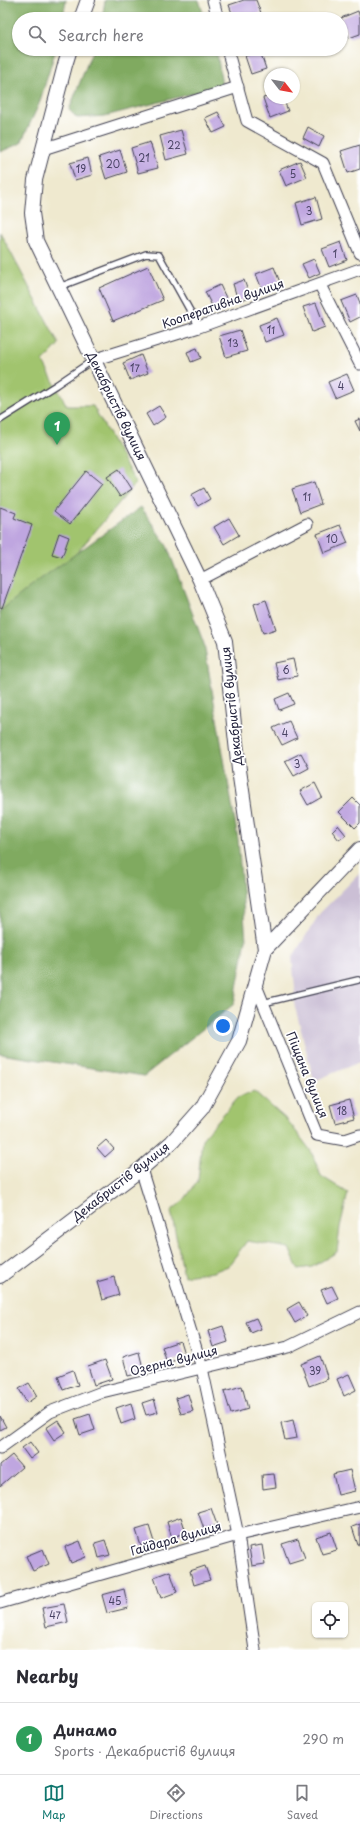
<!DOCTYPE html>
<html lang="en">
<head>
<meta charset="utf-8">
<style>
	:root { --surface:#fff; --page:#f2f2f3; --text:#2b2b33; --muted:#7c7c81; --line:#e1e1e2; --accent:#0f766e }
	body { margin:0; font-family:"Playpen Sans",sans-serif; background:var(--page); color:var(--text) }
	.controls { position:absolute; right:12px; bottom:12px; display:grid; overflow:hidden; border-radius:6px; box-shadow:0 1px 3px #0004 }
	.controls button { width:36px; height:36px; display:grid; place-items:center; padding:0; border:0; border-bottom:1px solid var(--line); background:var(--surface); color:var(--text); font:20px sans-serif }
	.compass { position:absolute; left:264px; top:68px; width:36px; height:36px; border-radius:50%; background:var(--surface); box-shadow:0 1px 3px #0004; rotate:121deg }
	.you { position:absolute; left:223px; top:1026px; width:14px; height:14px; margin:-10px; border:3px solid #fff; border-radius:50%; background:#1a73e8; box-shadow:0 0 0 6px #1a73e833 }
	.badge { display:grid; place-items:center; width:26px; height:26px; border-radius:50%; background:var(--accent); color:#fff; font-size:13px; font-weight:700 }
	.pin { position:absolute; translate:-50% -33px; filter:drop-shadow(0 1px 2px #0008) }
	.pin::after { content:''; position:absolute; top:21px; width:14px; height:12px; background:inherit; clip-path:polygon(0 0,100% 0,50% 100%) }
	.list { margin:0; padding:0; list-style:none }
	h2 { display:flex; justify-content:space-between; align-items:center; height:52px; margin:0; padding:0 16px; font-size:17px }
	h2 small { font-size:13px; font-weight:400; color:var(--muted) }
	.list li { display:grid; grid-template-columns:26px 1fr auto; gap:12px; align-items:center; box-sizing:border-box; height:72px; padding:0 16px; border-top:1px solid var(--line) }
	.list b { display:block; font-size:15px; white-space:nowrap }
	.list p { margin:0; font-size:13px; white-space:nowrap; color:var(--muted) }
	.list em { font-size:13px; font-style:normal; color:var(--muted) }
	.icon { flex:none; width:22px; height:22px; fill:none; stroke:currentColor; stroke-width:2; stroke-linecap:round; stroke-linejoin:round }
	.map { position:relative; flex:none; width:360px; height:1650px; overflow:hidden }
	.search { position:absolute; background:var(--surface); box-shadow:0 1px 3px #0004; left:12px; right:12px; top:12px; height:44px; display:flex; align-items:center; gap:10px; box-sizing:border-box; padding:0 14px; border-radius:22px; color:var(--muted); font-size:15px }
	.sheet { height:124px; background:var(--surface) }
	nav { display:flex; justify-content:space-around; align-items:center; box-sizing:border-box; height:56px; border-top:1px solid var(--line); background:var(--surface); font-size:11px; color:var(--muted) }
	nav a { display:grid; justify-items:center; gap:2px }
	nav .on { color:var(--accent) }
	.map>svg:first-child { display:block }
	.industrial { fill:#cbbfd5 }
	.green { fill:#a1c46e; stroke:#627354 }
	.forest { fill:#80aa61; stroke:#51664e }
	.building { fill:#bfa6e0 }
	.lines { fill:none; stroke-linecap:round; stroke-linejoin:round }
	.service-casing { stroke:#414051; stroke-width:8 }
	.minor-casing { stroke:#414051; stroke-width:13 }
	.tertiary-casing { stroke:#414051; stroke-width:16 }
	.service { stroke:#fff; stroke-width:5.5 }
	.minor { stroke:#fff; stroke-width:11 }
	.tertiary { stroke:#fff; stroke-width:14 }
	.labels { text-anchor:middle; stroke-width:3.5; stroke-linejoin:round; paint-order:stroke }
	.number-label { font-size:10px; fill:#494364 }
	.street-label { font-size:12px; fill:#22223b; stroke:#fff }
</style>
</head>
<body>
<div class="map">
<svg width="360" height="1650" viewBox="0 0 360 1650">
	<rect width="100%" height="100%" fill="#fff"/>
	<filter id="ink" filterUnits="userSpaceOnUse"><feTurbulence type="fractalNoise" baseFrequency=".025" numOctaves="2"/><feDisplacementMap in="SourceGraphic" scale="8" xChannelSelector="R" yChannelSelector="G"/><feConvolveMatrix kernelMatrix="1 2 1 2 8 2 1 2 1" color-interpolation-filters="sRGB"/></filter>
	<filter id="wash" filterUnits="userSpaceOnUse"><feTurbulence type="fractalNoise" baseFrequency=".012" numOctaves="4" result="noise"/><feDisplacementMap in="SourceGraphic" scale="16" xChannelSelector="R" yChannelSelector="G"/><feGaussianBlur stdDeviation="0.9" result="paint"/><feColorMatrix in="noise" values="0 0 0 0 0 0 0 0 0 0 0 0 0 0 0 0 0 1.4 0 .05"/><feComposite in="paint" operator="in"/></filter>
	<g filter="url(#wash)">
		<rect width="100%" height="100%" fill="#efe9cf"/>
		<path class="industrial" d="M360,873V1062L314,1081L294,1003L295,987L292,958L320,913Z"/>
		<g class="green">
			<path d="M0,232L59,344L43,362L67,406H93L136,483L58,575L0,614Z"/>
			<path d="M254,1091L288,1121L311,1151L321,1176L348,1193L340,1227L337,1252L312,1267L298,1269L289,1248L247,1241L228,1266L213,1272L184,1276L171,1211L184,1200L198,1181L202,1139L238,1097Z"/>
		</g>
		<g class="forest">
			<path d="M0,0H66L63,19H19V49H56L39,104L21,143L0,152Z"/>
			<path d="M105,0H199L205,19H102Z"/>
			<path d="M93,49H215L218,58L222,86L105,116L77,118L69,110Z"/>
			<path d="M141,507L167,546L204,644L238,839L246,940L234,1004L144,1076L0,1054V611L35,583Z"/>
		</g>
		<g id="blocks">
			<g class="building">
				<path d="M244,0H256L261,13L243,19H234L229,5Z"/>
				<path d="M358,11L360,18V34L349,38L341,18Z"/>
				<path d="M260,51L266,69L251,74L245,56Z"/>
				<path d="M270,96V98H283L288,111L270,118L263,98Z"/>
				<path d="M218,112L226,127L213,133L205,118Z"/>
				<path d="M308,127L324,136L319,147L303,138Z"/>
				<path d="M181,130L188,154L166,160L160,136Z"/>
				<path d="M150,142L158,168L138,173L131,148Z"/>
				<path d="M360,145V169L348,173L341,151Z"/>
				<path d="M120,150L127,172L106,179L99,157Z"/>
				<path d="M88,158L92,175L75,180L70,163Z"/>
				<path d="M300,161L307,177L286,186L279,170Z"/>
				<path d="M316,197L322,219L302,225L296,203Z"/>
				<path d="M341,242L347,260L329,267L322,249Z"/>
				<path d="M314,259L320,273L309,278L302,264Z"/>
				<path d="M148,266L163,300L113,321L99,288Z"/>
				<path d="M274,267L281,285L263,292L256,274Z"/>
				<path d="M244,280L250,297L238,301L233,284Z"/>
				<path d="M220,285L229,304L214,310L205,292Z"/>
				<path d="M357,295L360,303V317L350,322L341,301Z"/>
				<path d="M316,303L325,327L312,332L303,307Z"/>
				<path d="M277,318L284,335L265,342L259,325Z"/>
				<path d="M240,330L247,351L226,357L219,336Z"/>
				<path d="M197,348L201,358L191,362L187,352Z"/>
				<path d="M141,355L148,373L130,380L123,363Z"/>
				<path d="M347,374L354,390L335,398L328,382Z"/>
				<path d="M159,406L166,417L153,426L146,414Z"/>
				<path d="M360,419V431L355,421Z"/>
				<path d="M119,469L132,489L120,497L107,477Z"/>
				<path d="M86,471L102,484L70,524L54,511Z"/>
				<path d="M314,482L321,504L300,512L292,489Z"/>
				<path d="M204,488L210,499L198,506L191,495Z"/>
				<path d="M0,507L16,513L14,518L32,525L2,608L0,607Z"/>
				<path d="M229,518L239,535L224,544L214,527Z"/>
				<path d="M340,525L348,543L324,553L317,534Z"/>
				<path d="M59,533L69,537L62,557L52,554Z"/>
				<path d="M266,600L276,629L263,633L254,604Z"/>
				<path d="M293,659L297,676L278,680L274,663Z"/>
				<path d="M289,693L294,704L279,710L275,699Z"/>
				<path d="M289,721L297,738L282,745L273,728Z"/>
				<path d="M301,753L309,768L294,776L285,761Z"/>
				<path d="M315,783L322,797L308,805L300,791Z"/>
				<path d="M353,798L360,805V823L355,828L339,812Z"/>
				<path d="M338,825L346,835L339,840L332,831Z"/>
				<path d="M349,1100L354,1118L335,1123L330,1105Z"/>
				<path d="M106,1140L114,1149L105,1157L97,1148Z"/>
				<path d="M114,1277L119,1295L102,1300L97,1282Z"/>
				<path d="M332,1286L338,1298L327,1303L321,1290Z"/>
				<path d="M299,1302L307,1316L295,1323L287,1309Z"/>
				<path d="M256,1318L261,1329L251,1333L246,1322Z"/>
				<path d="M223,1326L228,1342L213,1347L208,1331Z"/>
				<path d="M180,1341L185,1357L167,1363L162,1347Z"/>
				<path d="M139,1352L144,1372L128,1376L123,1357Z"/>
				<path d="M320,1356L328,1379L309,1386L301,1364Z"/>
				<path d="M105,1360L112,1379L94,1385L88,1366Z"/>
				<path d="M73,1370L78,1385L63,1390L58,1376Z"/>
				<path d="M349,1374L356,1390L344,1396L337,1379Z"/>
				<path d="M29,1383L37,1396L27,1403L19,1389Z"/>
				<path d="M242,1386L248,1409L231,1414L224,1391Z"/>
				<path d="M188,1394L193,1411L181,1414L176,1398Z"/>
				<path d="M154,1399L158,1412L146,1415L142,1403Z"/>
				<path d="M131,1403L135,1419L121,1424L116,1408Z"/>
				<path d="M90,1414L95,1430L80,1435L75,1419Z"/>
				<path d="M0,1416L6,1427L0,1430Z"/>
				<path d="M58,1420L66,1432L54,1440L46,1428Z"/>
				<path d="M293,1420L297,1438L285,1440L281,1423Z"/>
				<path d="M30,1442L38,1453L30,1459L22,1448Z"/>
				<path d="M12,1455L22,1467L0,1486V1465Z"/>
				<path d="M350,1470L355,1491L338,1495L333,1474Z"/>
				<path d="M274,1474L276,1487L263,1489L262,1475Z"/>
				<path d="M211,1508L217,1525L204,1529L198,1512Z"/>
				<path d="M181,1517L186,1532L172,1538L167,1522Z"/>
				<path d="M360,1524V1544L358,1545L352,1527Z"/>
				<path d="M149,1526L154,1542L141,1546L136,1530Z"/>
				<path d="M331,1532L337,1550L322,1554L316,1537Z"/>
				<path d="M298,1539L305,1558L289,1563L282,1544Z"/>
				<path d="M105,1540L110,1555L99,1558L95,1543Z"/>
				<path d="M80,1541L86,1557L71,1563L65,1547Z"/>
				<path d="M262,1545L265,1564L252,1566L249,1547Z"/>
				<path d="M43,1549L49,1564L33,1571L26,1556Z"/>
				<path d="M205,1566L210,1580L194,1585L190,1571Z"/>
				<path d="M170,1571L177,1592L161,1598L154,1577Z"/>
				<path d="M124,1589L128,1608L107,1613L102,1595Z"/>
				<path d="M64,1604L68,1622L46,1627L42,1608Z"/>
			</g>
		</g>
	</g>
	<g filter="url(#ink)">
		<use href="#blocks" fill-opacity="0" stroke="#414051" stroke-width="1"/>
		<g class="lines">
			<g class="service-casing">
				<g id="service">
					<path d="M59,287L146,254L159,255L199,327"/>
					<path d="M0,420L56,385L93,360"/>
					<path d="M263,1003L358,980"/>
				</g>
			</g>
			<g class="minor-casing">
				<g id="minor">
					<path d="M213,0L218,19"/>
					<path d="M227,49L247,121L323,163L360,253"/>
					<path d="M43,149L238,87"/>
					<path d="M320,285L360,364"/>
					<path d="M93,360L199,327L360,269"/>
					<path d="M200,580L307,524"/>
					<path d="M255,983L317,1135L345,1140L360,1135"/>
					<path d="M141,1169L202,1368L238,1535L255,1650"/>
					<path d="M0,1448L50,1412L102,1392L288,1347L360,1312"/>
					<path d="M0,1603L238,1535L360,1507"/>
				</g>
			</g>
			<g class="tertiary-casing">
				<g id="tertiary">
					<path d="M81,19L88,0"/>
					<path d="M265,949L360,849"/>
					<path d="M0,1276L141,1169L172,1142L202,1108L239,1041L265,949L239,770L225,641L200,580L36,241L32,213L35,180L65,65L70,49"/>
				</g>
			</g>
			<use href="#service" class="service"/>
			<use href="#minor" class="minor"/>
			<use href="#tertiary" class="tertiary"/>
		</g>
	</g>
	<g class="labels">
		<g class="number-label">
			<text x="174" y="149">22</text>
			<text x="144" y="162">21</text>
			<text x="113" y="168">20</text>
			<text x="81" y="173">19</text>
			<text x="293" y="178">5</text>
			<text x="309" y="215">3</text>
			<text x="335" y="258">1</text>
			<text x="271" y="334">11</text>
			<text x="233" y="347">13</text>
			<text x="135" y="372">17</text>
			<text x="341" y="390">4</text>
			<text x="307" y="501">11</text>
			<text x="332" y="543">10</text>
			<text x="286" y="674">6</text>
			<text x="285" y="737">4</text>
			<text x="297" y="768">3</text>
			<text x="342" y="1115">18</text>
			<text x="315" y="1375">39</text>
			<text x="115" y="1605">45</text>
			<text x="55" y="1619">47</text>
		</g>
		<g class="street-label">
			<text transform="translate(223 304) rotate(-19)" y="4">Кооперативна вулиця</text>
			<text transform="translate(116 406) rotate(64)" y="4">Декабристів вулиця</text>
			<text transform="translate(232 706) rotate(-96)" y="4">Декабристів вулиця</text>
			<text transform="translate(307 1075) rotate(68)" y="4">Піщана вулиця</text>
			<text transform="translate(121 1182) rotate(-38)" y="4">Декабристів вулиця</text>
			<text transform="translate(174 1361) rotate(-14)" y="4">Озерна вулиця</text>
			<text transform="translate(176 1539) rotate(-16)" y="4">Гайдара вулиця</text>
		</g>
	</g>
</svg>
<div class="controls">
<button><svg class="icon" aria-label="locate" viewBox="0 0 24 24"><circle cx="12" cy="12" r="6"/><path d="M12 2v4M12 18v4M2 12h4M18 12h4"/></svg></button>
</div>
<svg class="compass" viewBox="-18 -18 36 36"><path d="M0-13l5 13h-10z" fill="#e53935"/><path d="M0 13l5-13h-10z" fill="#7c7c81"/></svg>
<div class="you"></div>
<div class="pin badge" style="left:57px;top:445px;background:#2e9e5b">1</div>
<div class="search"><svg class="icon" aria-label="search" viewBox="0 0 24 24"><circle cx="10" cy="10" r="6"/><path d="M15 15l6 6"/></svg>Search here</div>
</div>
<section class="sheet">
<h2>Nearby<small></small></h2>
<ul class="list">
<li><span class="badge" style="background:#2e9e5b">1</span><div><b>Динамо</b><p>Sports · Декабристів вулиця</p></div><em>290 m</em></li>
</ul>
</section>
<nav>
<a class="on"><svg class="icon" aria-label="map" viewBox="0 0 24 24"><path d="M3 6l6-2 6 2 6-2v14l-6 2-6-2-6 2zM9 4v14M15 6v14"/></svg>Map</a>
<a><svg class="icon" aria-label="directions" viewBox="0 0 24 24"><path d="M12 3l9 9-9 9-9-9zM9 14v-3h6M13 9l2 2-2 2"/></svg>Directions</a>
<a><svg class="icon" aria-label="saved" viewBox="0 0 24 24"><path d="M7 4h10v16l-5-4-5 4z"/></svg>Saved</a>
</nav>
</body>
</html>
